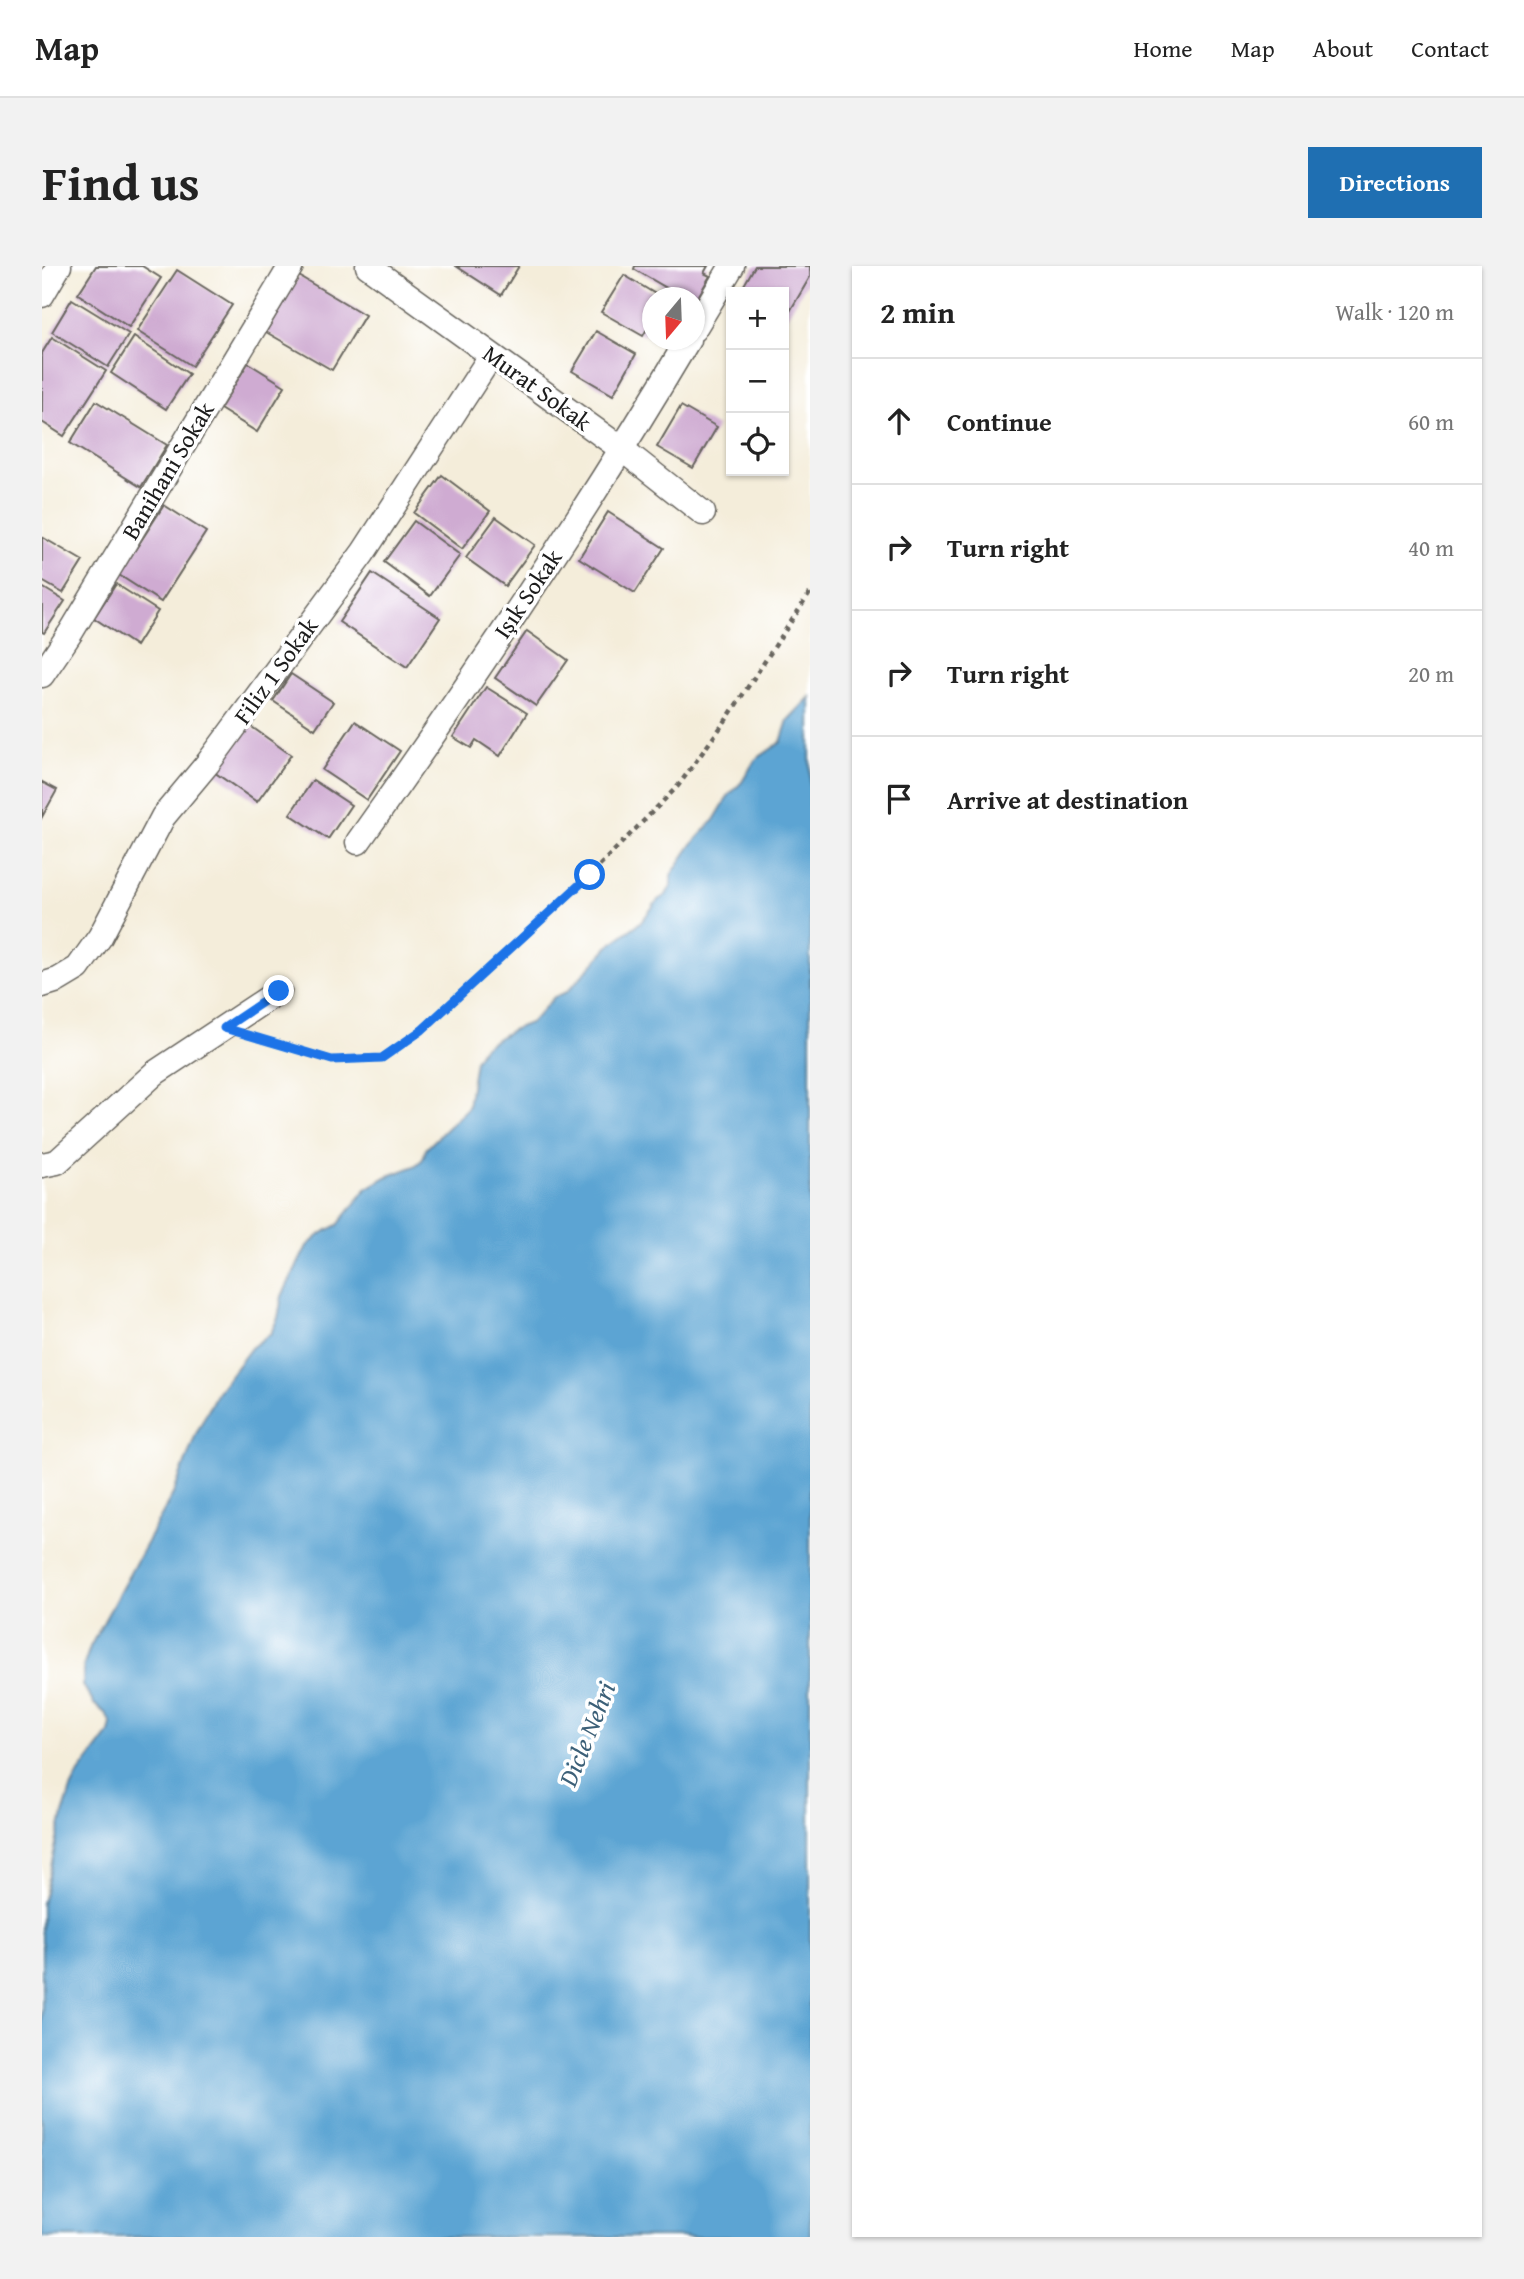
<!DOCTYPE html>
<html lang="en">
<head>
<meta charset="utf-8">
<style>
	:root { --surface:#fff; --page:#f2f2f2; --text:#222; --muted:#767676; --line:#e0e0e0; --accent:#1f6fb2 }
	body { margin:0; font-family:"Gentium Book Plus",serif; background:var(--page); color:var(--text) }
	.controls { position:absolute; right:21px; top:21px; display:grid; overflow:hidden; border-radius:0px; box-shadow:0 2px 5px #0004 }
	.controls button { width:63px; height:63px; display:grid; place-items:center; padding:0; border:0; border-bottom:2px solid var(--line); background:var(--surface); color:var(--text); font:35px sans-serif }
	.compass { position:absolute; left:600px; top:21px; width:63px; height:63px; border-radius:50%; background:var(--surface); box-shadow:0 2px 5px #0004; rotate:199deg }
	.stop { position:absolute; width:21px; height:21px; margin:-16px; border:5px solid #1a73e8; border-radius:50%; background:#fff }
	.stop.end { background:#1a73e8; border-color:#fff; box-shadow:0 2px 7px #0008 }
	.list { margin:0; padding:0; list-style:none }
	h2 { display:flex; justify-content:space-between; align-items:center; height:91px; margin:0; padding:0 28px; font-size:30px }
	h2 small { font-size:23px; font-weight:400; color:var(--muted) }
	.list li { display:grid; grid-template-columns:46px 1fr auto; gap:21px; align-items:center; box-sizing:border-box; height:126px; padding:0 28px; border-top:2px solid var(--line) }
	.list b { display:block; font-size:26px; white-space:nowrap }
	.list em { font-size:23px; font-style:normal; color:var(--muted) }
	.icon { flex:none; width:38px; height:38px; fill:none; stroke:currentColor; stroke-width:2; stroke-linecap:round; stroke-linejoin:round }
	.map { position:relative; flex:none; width:768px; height:1971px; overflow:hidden; border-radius:0px }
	header { display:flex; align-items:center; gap:42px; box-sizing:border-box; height:98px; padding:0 35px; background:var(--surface); border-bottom:2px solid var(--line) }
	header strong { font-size:33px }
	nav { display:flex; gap:38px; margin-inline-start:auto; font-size:24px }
	.intro { display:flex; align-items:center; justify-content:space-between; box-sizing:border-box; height:168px; padding:0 42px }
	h1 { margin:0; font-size:49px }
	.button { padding:18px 32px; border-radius:0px; background:var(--accent); color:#fff; font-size:24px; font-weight:700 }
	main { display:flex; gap:42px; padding:0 42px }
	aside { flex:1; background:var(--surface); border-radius:0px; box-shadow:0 2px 5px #0004 }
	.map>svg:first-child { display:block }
	.water { fill:#5ca4d3; stroke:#3c6078; stroke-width:2 }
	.building { fill:#cfabd2 }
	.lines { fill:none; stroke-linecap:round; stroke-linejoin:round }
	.minor-casing { stroke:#68655e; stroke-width:27 }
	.path { stroke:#68655e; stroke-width:4.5; stroke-dasharray:5 5; stroke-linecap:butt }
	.minor { stroke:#fff; stroke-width:24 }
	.route { stroke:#1a73e8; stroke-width:9 }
	.labels { text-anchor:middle; stroke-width:7; stroke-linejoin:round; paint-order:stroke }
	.street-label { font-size:24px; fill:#1c1c1c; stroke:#fff }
	.water-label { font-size:26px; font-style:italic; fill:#3c6078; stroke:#fff }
</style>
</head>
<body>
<header>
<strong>Map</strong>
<nav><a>Home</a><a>Map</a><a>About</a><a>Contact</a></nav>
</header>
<div class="intro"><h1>Find us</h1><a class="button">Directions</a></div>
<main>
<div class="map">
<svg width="768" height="1971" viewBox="0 0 768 1971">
	<rect width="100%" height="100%" fill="#fff"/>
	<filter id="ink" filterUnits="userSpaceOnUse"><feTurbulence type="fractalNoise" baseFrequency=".0143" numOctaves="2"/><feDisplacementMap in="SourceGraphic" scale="14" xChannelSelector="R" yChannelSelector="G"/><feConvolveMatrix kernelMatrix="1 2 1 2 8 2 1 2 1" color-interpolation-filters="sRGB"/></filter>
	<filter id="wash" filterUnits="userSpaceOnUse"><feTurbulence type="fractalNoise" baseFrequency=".00686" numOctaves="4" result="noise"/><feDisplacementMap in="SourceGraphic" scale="28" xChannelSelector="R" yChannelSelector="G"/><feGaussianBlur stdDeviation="1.57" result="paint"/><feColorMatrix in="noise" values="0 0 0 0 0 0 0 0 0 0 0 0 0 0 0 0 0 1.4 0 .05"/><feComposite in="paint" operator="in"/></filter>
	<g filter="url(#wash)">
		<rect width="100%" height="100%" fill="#f4edda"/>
		<path class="water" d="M768,431V1971H0V1638L21,1548L29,1523L37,1507L67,1467L69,1457L63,1447L52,1438L41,1419L42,1399L48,1381L132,1226L154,1168L174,1128L209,1082L229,1067L236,1052L240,1030L265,980L280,967L296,959L324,923L344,911L373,900L381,893L384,883L426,841L433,794L441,781L470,764L490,756L512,731L525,726L569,678L600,655L616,634L624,629L629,620V609L650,578L672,554L687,529L700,516L713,494L739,476L746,454Z"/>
		<g id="blocks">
			<g class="building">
				<path d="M54,0H100L119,12L87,61L36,28Z"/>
				<path d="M414,0H477L459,29Z"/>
				<path d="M593,0H666L662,7L668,10L652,38V32H642L592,3Z"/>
				<path d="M713,0H768V11L744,52L742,50V26H698Z"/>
				<path d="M135,4L190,39L150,100L95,65Z"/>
				<path d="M582,9L620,32H610V54L601,70L559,46Z"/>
				<path d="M257,10L323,49L290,104L224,66Z"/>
				<path d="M30,33L87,68L66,101L10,66Z"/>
				<path d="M554,65L594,88L571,129L530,105Z"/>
				<path d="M10,71L64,105L22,170L0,156V87Z"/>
				<path d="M92,71L147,108L124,143L69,107Z"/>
				<path d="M206,97L243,120L215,166L178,143Z"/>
				<path d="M54,135L125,179L99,221L28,177Z"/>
				<path d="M639,140L675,161L651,202L615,181Z"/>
				<path d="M400,209L448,245L420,283L372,247Z"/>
				<path d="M122,239L164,266L119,336L77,309Z"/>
				<path d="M566,246L622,282L593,327L537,292Z"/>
				<path d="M454,251L493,279L463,320L424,292Z"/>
				<path d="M372,255L418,289L388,330L342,296Z"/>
				<path d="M0,271L41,295L21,327L0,315Z"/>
				<path d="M330,307L398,352L365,401L297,356Z"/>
				<path d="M74,318L116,345L94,380L52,352Z"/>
				<path d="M0,321L23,335L2,367L0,366Z"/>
				<path d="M485,365L526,394L494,440L453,412Z"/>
				<path d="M249,408L291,436L273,463L231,435Z"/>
				<path d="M444,421L485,447L458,490L434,474L429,482L411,471Z"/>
				<path d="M313,455L358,485L325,534L280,504Z"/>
				<path d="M207,459L249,489L215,536L172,506Z"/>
				<path d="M271,514L309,539L286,573L248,548Z"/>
				<path d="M0,516L15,524L0,551Z"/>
			</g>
		</g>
	</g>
	<g filter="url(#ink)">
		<use href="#blocks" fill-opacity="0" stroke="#68655e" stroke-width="2"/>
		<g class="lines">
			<g class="minor-casing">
				<g id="minor">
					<path d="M326,0L581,184L661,247"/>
					<path d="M0,29L17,0"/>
					<path d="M652,63L690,0"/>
					<path d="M0,409L29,366L249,0"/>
					<path d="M316,576C432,413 544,246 646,74"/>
					<path d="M0,719L16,714L36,702L58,671L121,551L166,497L321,287L449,90"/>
					<path d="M0,899L15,896L113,807L237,725"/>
				</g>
			</g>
			<path class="path" d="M214,771L290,794L340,791L380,764L548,609L636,520L684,454L768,327"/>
			<use href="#minor" class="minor"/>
		</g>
	</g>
	<g class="lines" filter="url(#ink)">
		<path class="route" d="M237,725L182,762L290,794L340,792L380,764L548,609"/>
	</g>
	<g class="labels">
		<g class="street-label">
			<text transform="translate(495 122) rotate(36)" y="8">Murat Sokak</text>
			<text transform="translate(126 205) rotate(-59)" y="8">Banihani Sokak</text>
			<text transform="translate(486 328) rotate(-56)" y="8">Işık Sokak</text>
			<text transform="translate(234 405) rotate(-54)" y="8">Filiz 1 Sokak</text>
		</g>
		<g class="water-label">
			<text transform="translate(545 1468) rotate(-68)" y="9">Dicle Nehri</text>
		</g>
	</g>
</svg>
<div class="controls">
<button>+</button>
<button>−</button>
<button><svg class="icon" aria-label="locate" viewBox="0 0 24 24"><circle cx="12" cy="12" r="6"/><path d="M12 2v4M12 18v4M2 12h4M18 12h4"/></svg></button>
</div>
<svg class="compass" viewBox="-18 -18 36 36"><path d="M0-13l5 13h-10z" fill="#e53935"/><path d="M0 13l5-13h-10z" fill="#767676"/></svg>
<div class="stop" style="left:548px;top:609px"></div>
<div class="stop end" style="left:237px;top:725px"></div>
</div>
<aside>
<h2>2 min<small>Walk · 120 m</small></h2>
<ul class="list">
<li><svg class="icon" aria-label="ahead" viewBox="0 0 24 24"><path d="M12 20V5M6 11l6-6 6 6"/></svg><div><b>Continue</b></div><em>60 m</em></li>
<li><svg class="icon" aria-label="right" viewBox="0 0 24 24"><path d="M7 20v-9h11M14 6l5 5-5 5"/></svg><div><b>Turn right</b></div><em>40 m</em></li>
<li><svg class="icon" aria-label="right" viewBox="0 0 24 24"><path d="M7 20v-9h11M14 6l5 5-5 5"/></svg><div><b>Turn right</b></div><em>20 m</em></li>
<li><svg class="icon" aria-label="arrive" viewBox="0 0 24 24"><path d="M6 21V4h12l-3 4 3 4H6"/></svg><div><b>Arrive at destination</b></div></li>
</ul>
</aside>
</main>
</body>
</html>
